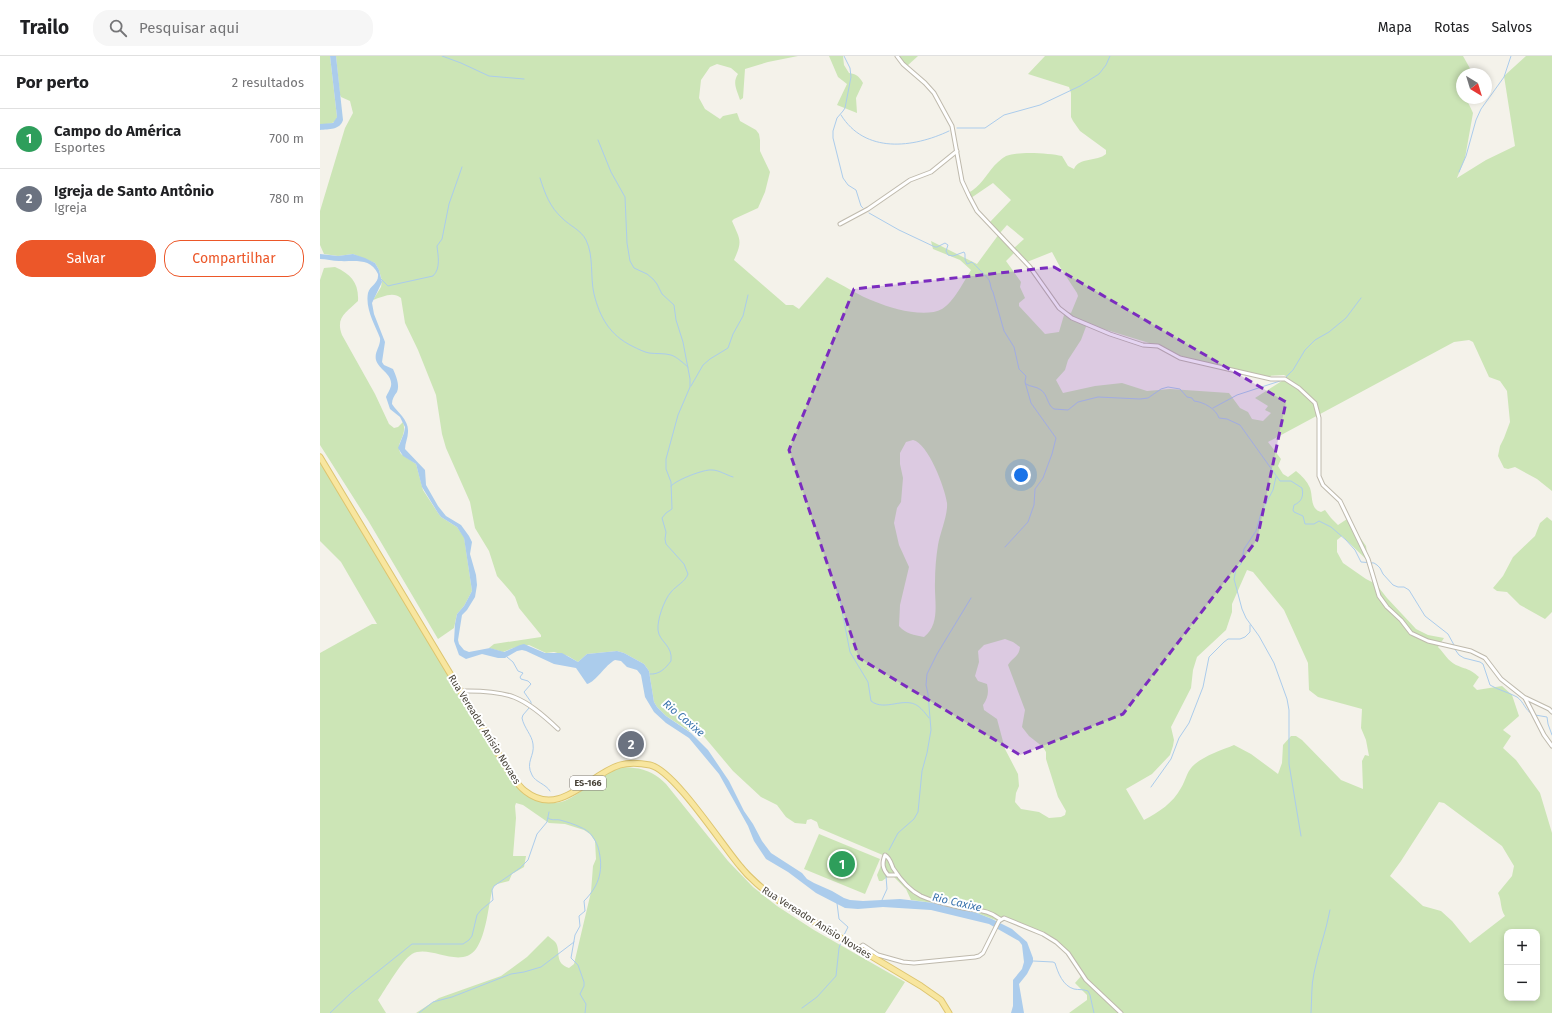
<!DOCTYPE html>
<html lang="pt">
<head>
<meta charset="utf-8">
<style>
	:root { --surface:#fff; --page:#f6f6f6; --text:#202124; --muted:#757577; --line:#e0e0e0; --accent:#ec5729 }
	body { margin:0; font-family:"Fira Sans",sans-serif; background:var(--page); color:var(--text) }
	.controls { position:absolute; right:12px; bottom:12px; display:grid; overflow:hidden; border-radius:8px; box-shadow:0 2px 6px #0003 }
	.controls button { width:36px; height:36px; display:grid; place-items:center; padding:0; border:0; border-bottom:1px solid var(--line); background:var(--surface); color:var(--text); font:20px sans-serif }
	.compass { position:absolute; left:1136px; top:12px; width:36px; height:36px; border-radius:50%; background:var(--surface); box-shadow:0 2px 6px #0003; rotate:142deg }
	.you { position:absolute; left:701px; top:419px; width:14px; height:14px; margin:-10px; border:3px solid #fff; border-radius:50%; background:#1a73e8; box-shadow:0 0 0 6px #1a73e833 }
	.badge { display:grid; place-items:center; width:26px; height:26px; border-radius:50%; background:var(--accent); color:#fff; font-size:13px; font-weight:700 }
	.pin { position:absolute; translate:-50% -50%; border:2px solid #fff; box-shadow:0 1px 4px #0006 }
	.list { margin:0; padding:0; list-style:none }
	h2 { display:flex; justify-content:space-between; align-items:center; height:52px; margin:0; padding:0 16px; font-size:17px }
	h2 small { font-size:13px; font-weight:400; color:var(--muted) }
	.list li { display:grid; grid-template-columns:26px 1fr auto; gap:12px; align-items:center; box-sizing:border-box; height:60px; padding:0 16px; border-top:1px solid var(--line) }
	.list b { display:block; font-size:15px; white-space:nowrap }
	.list p { margin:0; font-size:13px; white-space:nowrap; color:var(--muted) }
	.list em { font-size:13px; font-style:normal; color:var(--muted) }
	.actions { display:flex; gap:8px; padding:12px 16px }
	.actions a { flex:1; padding:9px 0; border:1px solid var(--accent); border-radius:16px; text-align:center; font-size:14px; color:var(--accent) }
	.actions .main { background:var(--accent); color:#fff }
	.icon { flex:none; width:22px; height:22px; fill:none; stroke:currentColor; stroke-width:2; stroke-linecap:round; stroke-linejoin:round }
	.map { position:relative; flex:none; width:1232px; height:957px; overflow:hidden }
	header { display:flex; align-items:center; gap:24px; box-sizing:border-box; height:56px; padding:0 20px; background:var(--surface); border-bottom:1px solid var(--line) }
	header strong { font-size:19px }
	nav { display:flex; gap:22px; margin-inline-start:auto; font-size:14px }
	.search { width:280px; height:36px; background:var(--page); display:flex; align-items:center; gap:10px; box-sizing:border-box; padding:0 14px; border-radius:16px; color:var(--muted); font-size:15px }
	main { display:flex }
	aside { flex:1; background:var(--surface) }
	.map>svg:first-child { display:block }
	.green { fill:#cce5b6; fill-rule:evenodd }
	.water { fill:#abccec }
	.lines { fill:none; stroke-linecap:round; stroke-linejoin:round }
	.stream { stroke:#abccec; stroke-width:1 }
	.street-casing { stroke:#bfbaad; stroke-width:5 }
	.primary-casing { stroke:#ddc570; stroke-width:7 }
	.street { stroke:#fff; stroke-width:3 }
	.primary { stroke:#f8e69f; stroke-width:5 }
	.marked { fill:#7b2cbf; fill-opacity:0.2; stroke:#7b2cbf; stroke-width:3; stroke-dasharray:8 5; stroke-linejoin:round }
	.labels { text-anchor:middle; stroke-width:4; stroke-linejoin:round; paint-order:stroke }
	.shield { fill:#fff; stroke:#7f7b74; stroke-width:1 }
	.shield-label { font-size:9px; font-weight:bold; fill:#484339 }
	.street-label { font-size:10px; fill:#484339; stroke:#fff }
	.water-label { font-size:11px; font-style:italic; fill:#3872ad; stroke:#fff }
</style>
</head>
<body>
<header>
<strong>Trailo</strong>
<div class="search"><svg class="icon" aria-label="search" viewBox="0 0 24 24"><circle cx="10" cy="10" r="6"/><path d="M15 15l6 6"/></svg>Pesquisar aqui</div>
<nav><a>Mapa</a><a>Rotas</a><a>Salvos</a></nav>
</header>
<main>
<aside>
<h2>Por perto<small>2 resultados</small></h2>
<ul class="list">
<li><span class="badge" style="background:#2e9e5b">1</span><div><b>Campo do América</b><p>Esportes</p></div><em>700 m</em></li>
<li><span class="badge" style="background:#6b7280">2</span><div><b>Igreja de Santo Antônio</b><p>Igreja</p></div><em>780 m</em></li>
</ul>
<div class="actions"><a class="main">Salvar</a><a>Compartilhar</a></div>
</aside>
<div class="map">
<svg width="1232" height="957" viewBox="0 0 1232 957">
	<rect width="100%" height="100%" fill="#f4f2ea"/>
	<g class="green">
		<path d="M0,0H10L17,61C15,69 7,68 0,68Z"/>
		<path d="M16,0H478L448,6L425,13L423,42L420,44C417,34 412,27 418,18L411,12L397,8L390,11L381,24L379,42L385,53L400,63L403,60L417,57L420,65L436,74L439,78L440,84V95L450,116L445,136L438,152L414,163L412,165C420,184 423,184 414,204L466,249H473L479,253L507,221C523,229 539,240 556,246C572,253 606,262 622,253C634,246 644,225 651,214L640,204L613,193L611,185L657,208L679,178L694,192L704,183L687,169L680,177L670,166L691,144L673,127L651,142L648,137C660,131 666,119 674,110C677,107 682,102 686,100C698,95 729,97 742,100L748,110L754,113C759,101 777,106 786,98V94L760,75L753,65L751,61V37L749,31L708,18L725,0H1143L1152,16L1151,18H1142V42H1146L1153,57L1145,102L1137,122L1166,104L1195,90L1184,20L1206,0H1232V435L1217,423L1195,411L1188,413L1184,412L1178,400L1180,390L1184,382L1190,366L1187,335L1180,325L1169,321L1153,286L1149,284L1134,286L948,386L961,403L958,410L963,418L968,421L976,415C982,420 987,425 990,432C993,440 990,453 1001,456L1005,454L1011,462L1018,469L1027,463L1046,490L1048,505L1022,480L1017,484V496L1023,507L1046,523L1056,528L1067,542L1096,573L1108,579L1124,582L1118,591C1124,597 1128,605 1136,609C1147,614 1149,612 1159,621L1153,630L1157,634L1182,630L1192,639L1199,660L1183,674L1191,680L1183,692L1196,704L1220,737L1232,777V957H749L767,944V939L755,927L762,919L747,896L724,879L684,862L678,865L657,857L614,847L591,844L586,833L574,821L569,820L562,825H559L557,819L565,800L499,772L497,766L491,763L487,764L486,768L475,767L466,761L457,749L441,741L413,715L376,671L369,675L346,660L337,651L334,646L329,615L324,608L304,597L297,595L267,598L258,606L248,600L234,596L226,597L209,589L193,592L183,596L169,592L174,588L221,581V579L199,552L195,541L191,536L177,520L169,495L155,472L150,446L126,392L122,378L116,339L98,294L85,267L81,242C73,235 62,241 53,244L61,231L62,225L59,214L55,207L33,198L18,200L4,198L0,189V155L25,72L33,57L30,45L21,41L20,39ZM695,196L707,206L732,196L740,211L757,237L758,240L751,257L747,256L744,259L739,276L725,278L699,250V247L705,242L700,231L701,226L686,205ZM767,268L839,290L853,298L886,307L945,320L964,319L966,320L965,323L935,342L948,350L945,354L951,357L943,365L932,363L928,356L920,352L909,337L850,333L827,335L802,327L775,330L743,337L736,324L745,314L748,304L761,284ZM593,384C608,387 625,432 627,447C628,459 620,477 618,489C616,501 615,514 615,526C614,544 621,568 604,581C594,579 586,578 579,570L580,549L589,511L579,489L574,467L577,452L581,446L583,422L580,408V397L586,386ZM927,514L933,516L964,554L988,607L989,634L998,641L1042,653L1041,672L1046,684L1049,700L1045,699L1042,705L1043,733L1021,724L982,684L976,680H971L963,689L962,707L958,718L931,698L914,689C902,694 886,699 875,708C867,714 866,724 861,732C853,747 839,756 824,764L806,733L832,718L850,699L853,690L854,684L851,671L871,632L873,614L877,601L906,574L912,556V548ZM685,583L693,586L700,591C699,601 692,602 688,609L705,654L702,671L709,680L723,691L726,696V703L738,741L746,755L745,759L741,761L729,762L719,756L701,753L695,746L696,737L699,730L698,718L685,693L677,663L664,654L663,649C668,642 669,636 667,628L658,625L655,620L659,606L658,595L664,589ZM1119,746L1124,747L1182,790L1194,810L1192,820L1178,837C1182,845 1180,853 1185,860L1150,887L1132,865L1121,855L1103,850L1070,820L1081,805ZM1187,876H1217V942H1187Z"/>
		<path d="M509,0H523L524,9L529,17C536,18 539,20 543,27L536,42L537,57L517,49L527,28L518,21Z"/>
		<path d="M577,0H598L587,10Z"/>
		<path d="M15,211C31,218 39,227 38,245C27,256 15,261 22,279L55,338L69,368L74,372L78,371L83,366C88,382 74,386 81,398L96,408L103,434L118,457L121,461L137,471L144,481L152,535L144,550L137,558L134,572L118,583L49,466L0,389V224L4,212Z"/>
		<path d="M0,400C15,424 32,447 46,472C70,514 95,557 119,600C139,634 157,669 179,702C187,715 199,735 214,742C249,760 265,725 293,713C300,711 308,711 314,712C327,713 337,719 346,728L408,805L433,831L457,850L494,874L585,926L565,957H96L119,942L181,920L207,901L228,880C230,882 234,884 236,887C241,896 234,907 249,912L254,908L271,836L273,810L276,803L275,785L270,778L264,774L245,768L229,767L203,749L196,747L195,750L196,762L193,800H206L204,811L192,818L189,825L177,828L173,831C168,850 167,877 156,893C140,914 110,888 92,898C82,904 65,934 58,944L66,957H0V597L52,568H57L21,506L0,485Z"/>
		<path d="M1227,461L1232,465V556L1225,563L1200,549L1187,536L1177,535L1173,532L1183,520L1193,501L1215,480L1220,467Z"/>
		<path d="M499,778L560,803L545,838L484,813Z"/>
	</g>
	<g class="water">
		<path d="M10,0H16L23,64C20,74 9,73 0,74V68L13,67L17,61Z"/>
		<path d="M0,198L18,200L33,198L45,202L55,207L59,214L62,226L52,247L54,258L65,286L62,306L64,309L73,313C76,320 80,329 77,336C74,340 72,343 72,348C78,357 89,364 88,376C88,382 85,387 85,393L105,414L106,429L118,450L126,460L141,469L149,480L152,486L150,498L156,519L157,529L155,541L147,554L142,559L138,584L139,588L144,594L149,596L170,592L184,596L200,589L204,588L225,597H242L258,606L267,598L297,595L304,597L324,608L329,615L334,646L337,651L346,660L371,677L388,694L409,725L424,755L433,768L442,785L451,797L482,817L487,823L494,827L512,835L524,842L530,844L543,845L580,843L614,847L657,857L672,863L692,873L707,886L713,902V906L707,918L699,928L704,957H691L693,950V924L702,913L704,906L702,889L699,885L669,868L611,854L563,851L538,853L525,852L496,837L468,816L446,803L434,785L428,770L399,718L369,682L346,667L334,656L325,641L321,619L317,614L307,611L301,605L295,604C285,609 276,626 267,628L256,612L234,608L206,595L202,594L197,595L185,602H178L162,598L146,603L139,599L134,585L135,568L137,558L144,550L152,535L144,482L137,471L121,461L118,457L102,431L96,408L83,400L78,392L84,377L85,371L80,361L70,353L66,341C67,338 70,334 71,330C73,318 59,314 56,304C54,296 61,290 60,282C55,269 45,253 48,237C50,229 59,228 58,218C50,201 34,206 19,205C13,205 6,203 0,203Z"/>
	</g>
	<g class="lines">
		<g class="stream">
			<path d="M122,0L141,7L169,20L204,23"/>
			<path d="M524,0L530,12L531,21L525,52L523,55L517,62L513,75V82L523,122L528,129L536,134L541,150L543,152"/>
			<path d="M521,59C545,98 593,92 629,75"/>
			<path d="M637,72H665L684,59L720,49L760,30L779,18L786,9L790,0"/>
			<path d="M278,84L291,116L305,141L307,187L310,205L314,212L327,218L333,223L337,228L342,238L354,249L356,264L363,286L370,323V331L358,359L346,403V413L351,426L352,453L346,457L342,462L346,476L345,483L346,488L364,508L368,518C365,526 357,529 351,536C344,544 337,564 338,574C339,586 353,589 351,605C346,612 339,619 330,618"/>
			<path d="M1139,116L1146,100L1156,64L1161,53L1184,21L1191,0"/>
			<path d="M220,122C225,138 230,151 242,162C250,170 261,174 266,184C274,200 270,221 274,238C280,262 290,279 312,290C318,293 324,296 329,297C336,298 344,297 351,299C357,301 363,307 368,311"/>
			<path d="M549,157L579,174L615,191H617L625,187L628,189L626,195L628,199L633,200L644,196L645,198V203L647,208L652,206C654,208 668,222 669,224C671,228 670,232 673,236L684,275L694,291L699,313L706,320L705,326L711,347L736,382L732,398L723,422L715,433L714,449L708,466L685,491"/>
			<path d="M61,223L68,230L72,229L113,220C121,212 118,200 117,190L122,183L129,148L142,111"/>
			<path d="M965,322L973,314L985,294L995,284L1009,276L1026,262L1041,242"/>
			<path d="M706,328C710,331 716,330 721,334C728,339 727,349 734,353L748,354L758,346L778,341L820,343L828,342L841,333L848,331L860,333L867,341L872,342L874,345C884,346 896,353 899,362L907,363L920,369L960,425H971L982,432C984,441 981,446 974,449L973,454L974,456L983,460L985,468H994L999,465L1011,471L1026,484L1035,494L1041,506L1054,507L1057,509L1060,512L1063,518L1073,529L1078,531H1084L1089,534L1105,560L1128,578L1134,589"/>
			<path d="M371,330L383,309L390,303L408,292L413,278L423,260L428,239"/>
			<path d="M893,352L917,339L960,325"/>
			<path d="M956,421L953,434L941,457L936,475L924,493L921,508L916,513L914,523L922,553L926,562L939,580L954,607L967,643L969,654V708L981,780"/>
			<path d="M351,430C356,424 384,413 392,414C399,414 406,419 413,421"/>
			<path d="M518,534L530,596L548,626L551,645C565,656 584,640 598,650C602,653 606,658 609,662"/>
			<path d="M1134,592L1139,599L1144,602L1160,606L1163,608L1170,629C1178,634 1188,636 1197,641C1204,646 1205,654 1212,658"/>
			<path d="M187,601L193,606L198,615L203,617L200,621L201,623L208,625L211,628L204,636L211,646V649"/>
			<path d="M209,652L203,659L202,662C204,672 212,679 213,688C215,700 205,706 212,719C215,726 226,728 230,735"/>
			<path d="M1215,659L1227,661L1228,668L1232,679"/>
			<path d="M831,731L851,703L859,682L869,667L883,631L889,601L904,586L908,583H920L925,581L930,576V569"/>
			<path d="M228,762C232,765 235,763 240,764C247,766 254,768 260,771C270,775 274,781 278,791C284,813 280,829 264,845L265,855L259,860L260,870L255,879L251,902L258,909L264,926V930L260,938L266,948L265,957"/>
			<path d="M569,794L578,777L594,763L598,756L602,715L607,697L611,674L608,638L606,629L607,618L617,598L651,542"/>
			<path d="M562,844L567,833L566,820"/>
			<path d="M517,847L519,863L528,871L524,879"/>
			<path d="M713,905L733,906L735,907C738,917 743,930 754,933C759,934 763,933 768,935L770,939L774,957"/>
			<path d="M482,952L497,941L516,920L519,892L521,886"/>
			<path d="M10,957L31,937L92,888H143L149,884L152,880L157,859L161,854L173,844L172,834L174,830L200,812L208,804L217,778L227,766L229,756"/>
			<path d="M99,957L113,946L132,941L191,918L204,916L221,911L254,886"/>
			<path d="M991,957C992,944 991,930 994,917C998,896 1006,876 1010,854"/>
		</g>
		<g class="street-casing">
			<g id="street">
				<path d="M577,0L583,8L605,27L614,37L632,70L642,125L649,140L657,155L710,211L739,252L752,262L790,278L823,289L838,290L860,302L951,323H965L979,332L995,347L999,362V420L1003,429L1020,445L1048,503L1059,540L1067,551L1081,564L1091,577L1108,585L1151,595L1165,602L1181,623L1205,642L1224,679L1232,690"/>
				<path d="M520,168L548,153L590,124L611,116L637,95"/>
				<path d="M141,635C189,634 203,640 238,673"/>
				<path d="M1206,642L1229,653L1232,656"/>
				<path d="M578,819H568C562,812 562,807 565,799C570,802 571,807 573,812C580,823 589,834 601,840C614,846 629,849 643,852C658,855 667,853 680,863"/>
				<path d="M539,892L543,889L558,899L583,906L594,907L655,901L659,900L663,897L679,865L684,862L723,878L736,886L748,897L766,924L801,957"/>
			</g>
		</g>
		<g class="primary-casing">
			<path id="primary" d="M0,401L188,714C193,721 198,730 205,735C240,763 269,718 300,709C310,706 320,707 330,709C354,714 402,789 420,810C430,823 443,833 456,843L601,930L621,944L629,957"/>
		</g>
		<use href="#street" class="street"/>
		<use href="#primary" class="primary"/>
	</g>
	<path class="marked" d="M734,211L966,346L937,484L803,658L700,699L539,602L469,394L534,233Z"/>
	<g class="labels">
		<rect class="shield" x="250" y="720" width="36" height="14" rx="3"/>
		<g class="shield-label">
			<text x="268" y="730">ES-166</text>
		</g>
		<g class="street-label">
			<text transform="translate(165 673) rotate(58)" y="4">Rua Vereador Anísio Novaes</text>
			<text transform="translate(497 866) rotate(32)" y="4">Rua Vereador Anísio Novaes</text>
		</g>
		<g class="water-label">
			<text transform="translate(364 662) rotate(40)" y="4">Rio Caxixe</text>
			<text transform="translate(637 846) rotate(13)" y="4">Rio Caxixe</text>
		</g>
	</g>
</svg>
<div class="controls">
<button>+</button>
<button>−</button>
</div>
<svg class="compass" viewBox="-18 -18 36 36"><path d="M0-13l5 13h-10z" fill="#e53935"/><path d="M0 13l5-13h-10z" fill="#757577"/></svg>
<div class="you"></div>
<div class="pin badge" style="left:522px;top:808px;background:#2e9e5b">1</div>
<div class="pin badge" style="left:311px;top:688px;background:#6b7280">2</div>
</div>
</main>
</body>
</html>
